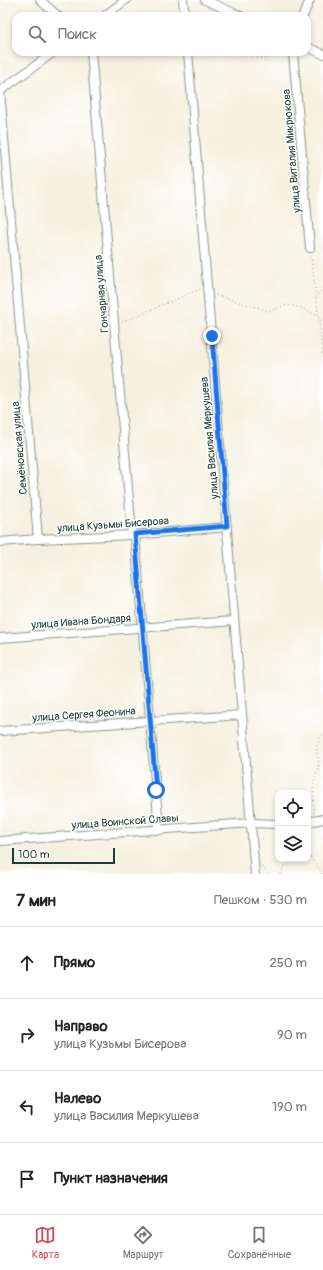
<!DOCTYPE html>
<html lang="ru">
<head>
<meta charset="utf-8">
<style>
	:root { --surface:#fff; --page:#f6f6f6; --text:#222; --muted:#767676; --line:#e0e0e0; --accent:#d1495b }
	body { margin:0; font-family:Pangolin,sans-serif; background:var(--page); color:var(--text) }
	.controls { position:absolute; right:12px; bottom:12px; display:grid; overflow:hidden; border-radius:8px; box-shadow:0 2px 6px #0003 }
	.controls button { width:36px; height:36px; display:grid; place-items:center; padding:0; border:0; border-bottom:1px solid var(--line); background:var(--surface); color:var(--text); font:20px sans-serif }
	.scale { position:absolute; left:12px; bottom:10px; width:103px; box-sizing:border-box; padding-left:4px; border:2px solid #1f3d34; border-top:0; font-size:11px; line-height:14px; white-space:nowrap; color:#1f3d34; -webkit-text-stroke:3px #fff; paint-order:stroke }
	.stop { position:absolute; width:12px; height:12px; margin:-9px; border:3px solid #1a73e8; border-radius:50%; background:#fff }
	.stop.end { background:#1a73e8; border-color:#fff; box-shadow:0 1px 4px #0008 }
	.list { margin:0; padding:0; list-style:none }
	h2 { display:flex; justify-content:space-between; align-items:center; height:52px; margin:0; padding:0 16px; font-size:17px }
	h2 small { font-size:13px; font-weight:400; color:var(--muted) }
	.list li { display:grid; grid-template-columns:26px 1fr auto; gap:12px; align-items:center; box-sizing:border-box; height:72px; padding:0 16px; border-top:1px solid var(--line) }
	.list b { display:block; font-size:15px; white-space:nowrap }
	.list p { margin:0; font-size:13px; white-space:nowrap; color:var(--muted) }
	.list em { font-size:13px; font-style:normal; color:var(--muted) }
	.icon { flex:none; width:22px; height:22px; fill:none; stroke:currentColor; stroke-width:2; stroke-linecap:round; stroke-linejoin:round }
	.map { position:relative; flex:none; width:323px; height:874px; overflow:hidden }
	.search { position:absolute; background:var(--surface); box-shadow:0 2px 6px #0003; left:12px; right:12px; top:12px; height:44px; display:flex; align-items:center; gap:10px; box-sizing:border-box; padding:0 14px; border-radius:12px; color:var(--muted); font-size:15px }
	.sheet { height:340px; background:var(--surface) }
	nav { display:flex; justify-content:space-around; align-items:center; box-sizing:border-box; height:56px; border-top:1px solid var(--line); background:var(--surface); font-size:11px; color:var(--muted) }
	nav a { display:grid; justify-items:center; gap:2px }
	nav .on { color:var(--accent) }
	.map>svg:first-child { display:block }
	.lines { fill:none; stroke-linecap:round; stroke-linejoin:round }
	.minor-casing { stroke:#8a978a; stroke-width:10 }
	.path { stroke:#8a978a; stroke-width:1; stroke-dasharray:1 3; stroke-linecap:butt }
	.minor { stroke:#fff; stroke-width:8 }
	.route { stroke:#1a73e8; stroke-width:5 }
	.labels { text-anchor:middle; stroke-width:3; stroke-linejoin:round; paint-order:stroke }
	.street-label { font-size:11px; fill:#1f3d34; stroke:#fff }
</style>
</head>
<body>
<div class="map">
<svg width="323" height="874" viewBox="0 0 323 874">
	<rect width="100%" height="100%" fill="#fff"/>
	<filter id="ink" filterUnits="userSpaceOnUse"><feTurbulence type="fractalNoise" baseFrequency=".025" numOctaves="2"/><feDisplacementMap in="SourceGraphic" scale="8" xChannelSelector="R" yChannelSelector="G"/><feConvolveMatrix kernelMatrix="1 2 1 2 8 2 1 2 1" color-interpolation-filters="sRGB"/></filter>
	<filter id="wash" filterUnits="userSpaceOnUse"><feTurbulence type="fractalNoise" baseFrequency=".012" numOctaves="4" result="noise"/><feDisplacementMap in="SourceGraphic" scale="16" xChannelSelector="R" yChannelSelector="G"/><feGaussianBlur stdDeviation="0.9" result="paint"/><feColorMatrix in="noise" values="0 0 0 0 0 0 0 0 0 0 0 0 0 0 0 0 0 1.4 0 .05"/><feComposite in="paint" operator="in"/></filter>
	<g filter="url(#wash)">
		<rect width="100%" height="100%" fill="#f5f1e0"/>
	</g>
	<g filter="url(#ink)">
		<g class="lines">
			<g class="minor-casing">
				<g id="minor">
					<path d="M40,0L58,16"/>
					<path d="M183,0L185,16"/>
					<path d="M205,0L241,16"/>
					<path d="M104,16L126,0"/>
					<path d="M303,16L310,0"/>
					<path d="M307,47L323,54"/>
					<path d="M91,52L132,535"/>
					<path d="M188,52L255,874"/>
					<path d="M293,52L310,248"/>
					<path d="M0,91L38,539"/>
					<path d="M0,91L54,52"/>
					<path d="M135,535L159,830"/>
					<path d="M0,542L38,539L132,535L227,527"/>
					<path d="M0,638L234,621"/>
					<path d="M0,731L242,715"/>
					<path d="M308,822L323,819"/>
					<path d="M0,841L251,823L278,824"/>
				</g>
			</g>
			<g class="path">
				<path d="M242,52C259,61 267,59 285,54"/>
				<path d="M311,256L316,296"/>
				<path d="M323,288L316,297L323,355"/>
				<path d="M216,295L269,311L287,305L302,308L319,317L323,323"/>
				<path d="M122,322L200,289"/>
				<path d="M314,813L313,785L319,764L316,748L323,732"/>
				<path d="M308,854L323,874"/>
				<path d="M262,867L268,874"/>
				<path d="M281,874L286,859"/>
			</g>
			<use href="#minor" class="minor"/>
		</g>
	</g>
	<g class="lines" filter="url(#ink)">
		<path class="route" d="M156,790L135,534L227,526L212,336"/>
	</g>
	<g class="labels">
		<g class="street-label">
			<text transform="translate(291 151) rotate(-95)" y="4">улица Виталия Микрюкова</text>
			<text transform="translate(101 294) rotate(-95)" y="4">Гончарная улица</text>
			<text transform="translate(209 438) rotate(-95)" y="4">улица Василия Меркушева</text>
			<text transform="translate(19 448) rotate(-95)" y="4">Семёновская улица</text>
			<text transform="translate(113 524) rotate(-4)" y="4">улица Кузьмы Бисерова</text>
			<text transform="translate(81 621) rotate(-4)" y="4">улица Ивана Бондаря</text>
			<text transform="translate(84 714) rotate(-4)" y="4">улица Сергея Феонина</text>
			<text transform="translate(125 821) rotate(-4)" y="4">улица Воинской Славы</text>
		</g>
	</g>
</svg>
<div class="controls">
<button><svg class="icon" aria-label="locate" viewBox="0 0 24 24"><circle cx="12" cy="12" r="6"/><path d="M12 2v4M12 18v4M2 12h4M18 12h4"/></svg></button>
<button><svg class="icon" aria-label="layers" viewBox="0 0 24 24"><path d="M12 4l9 5-9 5-9-5zM3 14l9 5 9-5"/></svg></button>
</div>
<div class="scale">100 m</div>
<div class="stop" style="left:156px;top:790px"></div>
<div class="stop end" style="left:212px;top:336px"></div>
<div class="search"><svg class="icon" aria-label="search" viewBox="0 0 24 24"><circle cx="10" cy="10" r="6"/><path d="M15 15l6 6"/></svg>Поиск</div>
</div>
<section class="sheet">
<h2>7 мин<small>Пешком · 530 m</small></h2>
<ul class="list">
<li><svg class="icon" aria-label="ahead" viewBox="0 0 24 24"><path d="M12 20V5M6 11l6-6 6 6"/></svg><div><b>Прямо</b></div><em>250 m</em></li>
<li><svg class="icon" aria-label="right" viewBox="0 0 24 24"><path d="M7 20v-9h11M14 6l5 5-5 5"/></svg><div><b>Направо</b><p>улица Кузьмы Бисерова</p></div><em>90 m</em></li>
<li><svg class="icon" aria-label="left" viewBox="0 0 24 24"><path d="M17 20v-9H6M10 6l-5 5 5 5"/></svg><div><b>Налево</b><p>улица Василия Меркушева</p></div><em>190 m</em></li>
<li><svg class="icon" aria-label="arrive" viewBox="0 0 24 24"><path d="M6 21V4h12l-3 4 3 4H6"/></svg><div><b>Пункт назначения</b></div></li>
</ul>
</section>
<nav>
<a class="on"><svg class="icon" aria-label="map" viewBox="0 0 24 24"><path d="M3 6l6-2 6 2 6-2v14l-6 2-6-2-6 2zM9 4v14M15 6v14"/></svg>Карта</a>
<a><svg class="icon" aria-label="directions" viewBox="0 0 24 24"><path d="M12 3l9 9-9 9-9-9zM9 14v-3h6M13 9l2 2-2 2"/></svg>Маршрут</a>
<a><svg class="icon" aria-label="saved" viewBox="0 0 24 24"><path d="M7 4h10v16l-5-4-5 4z"/></svg>Сохранённые</a>
</nav>
</body>
</html>
